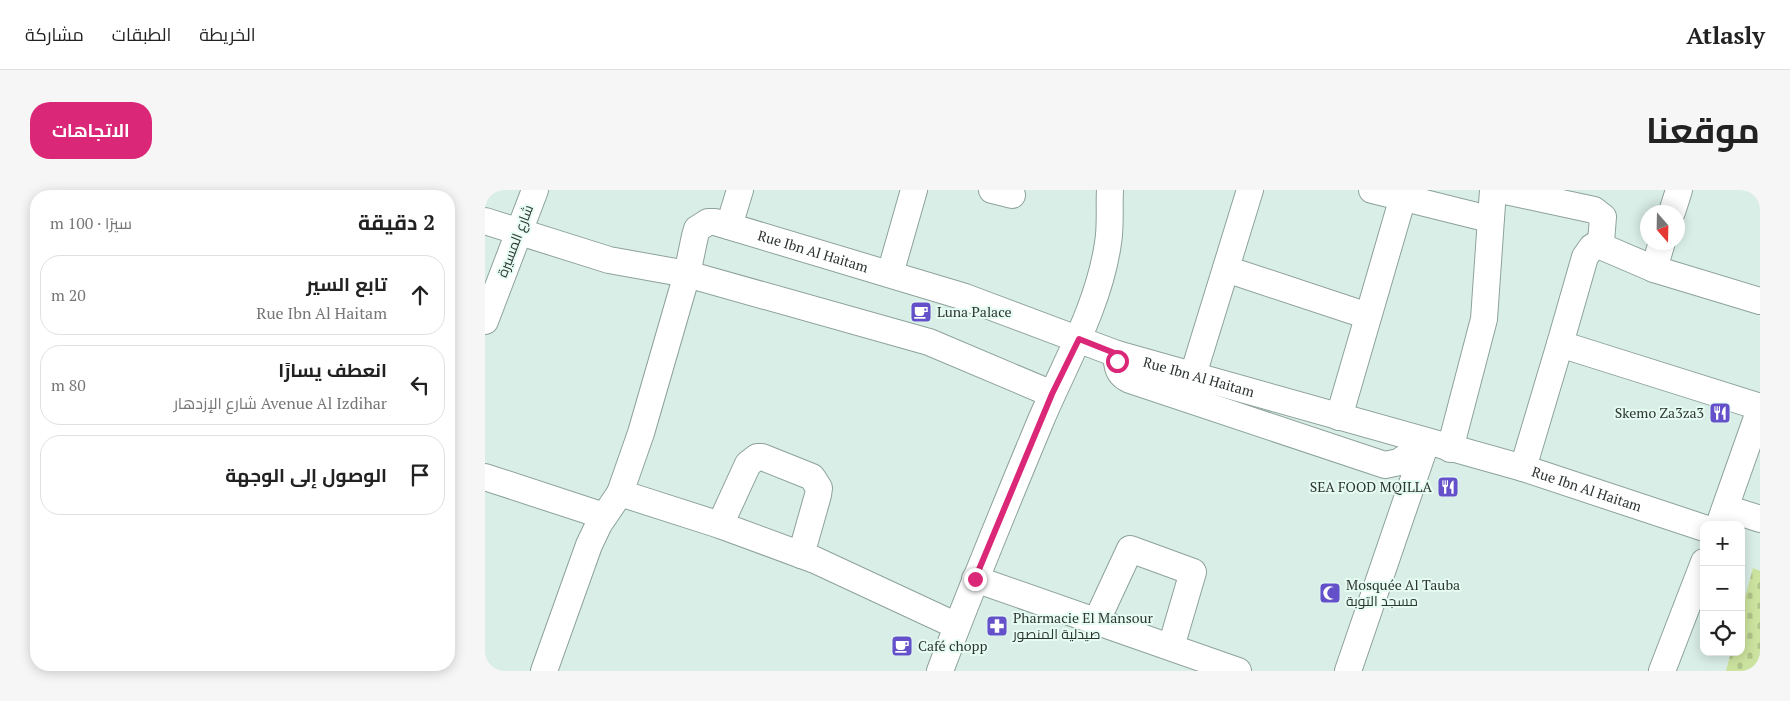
<!DOCTYPE html>
<html lang="ar">
<head>
<meta charset="utf-8">
<style>
	:root { --surface:#fff; --page:#f6f6f6; --text:#222; --muted:#767676; --line:#e0e0e0; --accent:#db2777 }
	body { margin:0; font-family:"PT Serif",Cairo,serif; background:var(--page); color:var(--text); direction:rtl }
	.controls { position:absolute; right:15px; bottom:15px; display:grid; overflow:hidden; border-radius:10px; box-shadow:0 2px 12px #0003 }
	.controls button { width:45px; height:45px; display:grid; place-items:center; padding:0; border:0; border-bottom:1px solid var(--line); background:var(--surface); color:var(--text); font:25px sans-serif }
	.compass { position:absolute; left:1155px; top:15px; width:45px; height:45px; border-radius:50%; background:var(--surface); box-shadow:0 2px 12px #0003; rotate:160deg }
	.stop { position:absolute; width:15px; height:15px; margin:-11px; border:4px solid #db2777; border-radius:50%; background:#fff }
	.stop.end { background:#db2777; border-color:#fff; box-shadow:0 1px 5px #0008 }
	.list { margin:0; padding:0; list-style:none }
	h2 { display:flex; justify-content:space-between; align-items:center; height:65px; margin:0; padding:0 20px; font-size:21px }
	h2 small { font-size:16px; font-weight:400; color:var(--muted) }
	.list li { display:grid; grid-template-columns:32px 1fr auto; gap:15px; align-items:center; box-sizing:border-box; height:80px; margin:0 10px 10px; padding:0 10px; border:1px solid var(--line); border-radius:20px }
	.list b { display:block; font-size:19px; white-space:nowrap }
	.list p { margin:0; font-size:16px; white-space:nowrap; color:var(--muted) }
	.list em { font-size:16px; font-style:normal; color:var(--muted) }
	.icon { flex:none; width:28px; height:28px; fill:none; stroke:currentColor; stroke-width:2; stroke-linecap:round; stroke-linejoin:round }
	.map { position:relative; flex:none; width:1275px; height:481px; overflow:hidden; direction:ltr; border-radius:20px }
	header { display:flex; align-items:center; gap:30px; box-sizing:border-box; height:70px; padding:0 25px; background:var(--surface); border-bottom:1px solid var(--line) }
	header strong { font-size:24px }
	nav { display:flex; gap:28px; margin-inline-start:auto; font-size:18px }
	.intro { display:flex; align-items:center; justify-content:space-between; box-sizing:border-box; height:120px; padding:0 30px }
	h1 { margin:0; font-size:35px }
	.button { padding:12px 22px; border-radius:20px; background:var(--accent); color:#fff; font-size:18px; font-weight:700 }
	main { display:flex; gap:30px; padding:0 30px }
	aside { flex:1; background:var(--surface); border-radius:20px; box-shadow:0 2px 12px #0003 }
	.map>svg:first-child { display:block }
	.cemetery { fill:url(#cemetery-stones) }
	.lines { fill:none; stroke-linecap:round; stroke-linejoin:round }
	.minor-casing { stroke:#8da29a; stroke-width:28 }
	.minor { stroke:#fff; stroke-width:26 }
	.route { stroke:#db2777; stroke-width:6 }
	.labels { text-anchor:middle; stroke-width:4; stroke-linejoin:round; paint-order:stroke }
	.street-label { font-size:14px; fill:#2d3532; stroke:#e6fcf3 }
	.poi-label { font-size:14px; fill:#2d3532; stroke:#e6fcf3; text-anchor:start }
</style>
</head>
<body>
<header>
<strong>Atlasly</strong>
<nav><a>الخريطة</a><a>الطبقات</a><a>مشاركة</a></nav>
</header>
<div class="intro"><h1>موقعنا</h1><a class="button">الاتجاهات</a></div>
<main>
<div class="map">
<svg width="1275" height="481" viewBox="0 0 1275 481">
	<defs>
		<pattern id="cemetery-stones" width="16" height="16" patternUnits="userSpaceOnUse" patternTransform="scale(1.25)"><rect width="16" height="16" fill="#cce39f"/><path d="M2 7V4a2 2 0 0 1 4 0v3zM10 15v-3a2 2 0 0 1 4 0v3z" fill="#b0c389"/></pattern>
	</defs>
	<rect width="100%" height="100%" fill="#d9eee6"/>
	<path class="cemetery" d="M1268,378L1275,381V481H1241L1246,462H1256V422Z"/>
	<g class="lines">
		<g class="minor-casing">
			<g id="minor">
				<path d="M507,0L527,5"/>
				<path d="M887,0L1004,29"/>
				<path d="M1016,0L1109,20L1118,27L1116,52L1120,58L1169,79"/>
				<path d="M1187,22L1194,0"/>
				<path d="M0,31L124,70L202,84L444,152L567,204"/>
				<path d="M244,36L255,0"/>
				<path d="M1177,52L1169,79L1275,111"/>
				<path d="M741,79L883,126"/>
				<path d="M405,84L429,0"/>
				<path d="M0,131L50,0"/>
				<path d="M1075,154L1100,67L1107,57L1116,52"/>
				<path d="M632,164C631,176 633,185 645,190L900,275L914,272L941,253"/>
				<path d="M708,185L765,0"/>
				<path d="M854,227L918,7"/>
				<path d="M965,259L999,129L1008,0"/>
				<path d="M1038,278L1075,154L1275,217"/>
				<path d="M0,287L119,326"/>
				<path d="M135,303L235,335L330,370L472,436"/>
				<path d="M1241,318L1275,329"/>
				<path d="M235,335L263,274L272,267H277L327,287L334,298L333,305L316,365"/>
				<path d="M1234,335L1275,219"/>
				<path d="M490,389L753,481"/>
				<path d="M612,430L645,359L708,382L686,457"/>
				<path id="s1" d="M59,481L104,355L114,334L135,303L156,243L202,84L210,46L212,39L223,32H230L480,107L632,164L1038,278L1219,338"/>
				<path d="M455,481C487,396 521,314 556,230C580,173 614,116 623,53C626,36 624,17 625,0"/>
				<path d="M863,481L941,253"/>
				<path d="M1177,481L1219,372"/>
			</g>
		</g>
		<use href="#minor" class="minor"/>
	</g>
	<g class="lines">
		<path class="route" d="M490,389L567,204L594,149L632,164V171"/>
	</g>
	<defs>
		<g id="cafe-square" transform="scale(1.125)"><rect x="-9" y="-9" width="18" height="18" rx="4" fill="#6450c9" stroke="#e6fcf3"/><path d="M-5.5-4.5H6V0H3Q3 3.5 0 3.5H-2.5Q-5.5 3.5-5.5 0ZM3-3.2v2h1.7v-2ZM-6 4.5H4V6H-6Z" fill="#fff"/></g>
		<g id="restaurant-square" transform="scale(1.125)"><rect x="-9" y="-9" width="18" height="18" rx="4" fill="#6450c9" stroke="#e6fcf3"/><path d="M-5-6h1v4h1v-4h1v4h1v-4h1v5L-1.5 .5V6h-2V.5L-5-1ZM5-6V6H3V1.5H1.5Q1.5-4 5-6Z" fill="#fff"/></g>
		<g id="mosque-square" transform="scale(1.125)"><rect x="-9" y="-9" width="18" height="18" rx="4" fill="#6450c9" stroke="#e6fcf3"/><path d="M3.5-4.9A6 6 0 1 0 3.5 4.9A5 5 0 1 1 3.5-4.9Z" fill="#fff"/></g>
		<g id="pharmacy-square" transform="scale(1.125)"><rect x="-9" y="-9" width="18" height="18" rx="4" fill="#6450c9" stroke="#e6fcf3"/><path d="M-2-6h4v4h4v4h-4v4h-4v-4h-4v-4h4Z" fill="#fff"/></g>
	</defs>
	<g fill-rule="evenodd">
		<use href="#cafe-square" x="436" y="122"/>
		<use href="#restaurant-square" x="1235" y="223"/>
		<use href="#restaurant-square" x="963" y="297"/>
		<use href="#mosque-square" x="845" y="403"/>
		<use href="#pharmacy-square" x="512" y="436"/>
		<use href="#cafe-square" x="417" y="456"/>
	</g>
	<g class="labels">
		<g class="street-label">
			<text transform="translate(30 51) rotate(-69)" y="5">شارع المسيرة</text>
			<text dy="5" stroke="none"><textPath href="#s1" startOffset="592">Rue Ibn Al Haitam</textPath></text>
			<text dy="5" stroke="none"><textPath href="#s1" startOffset="998">Rue Ibn Al Haitam</textPath></text>
			<text dy="5" stroke="none"><textPath href="#s1" startOffset="1402">Rue Ibn Al Haitam</textPath></text>
		</g>
		<g class="poi-label">
			<text x="452" y="127">Luna Palace</text>
			<text x="1219" y="228" text-anchor="end">Skemo Za3za3</text>
			<text x="947" y="302" text-anchor="end">SEA FOOD MQILLA</text>
			<text x="861" y="400">Mosquée Al Tauba<tspan x="861" dy="16">مسجد التوبة</tspan></text>
			<text x="528" y="433">Pharmacie El Mansour<tspan x="528" dy="16">صيدلية المنصور</tspan></text>
			<text x="433" y="461">Café chopp</text>
		</g>
	</g>
</svg>
<div class="controls">
<button>+</button>
<button>−</button>
<button><svg class="icon" aria-label="locate" viewBox="0 0 24 24"><circle cx="12" cy="12" r="6"/><path d="M12 2v4M12 18v4M2 12h4M18 12h4"/></svg></button>
</div>
<svg class="compass" viewBox="-18 -18 36 36"><path d="M0-13l5 13h-10z" fill="#e53935"/><path d="M0 13l5-13h-10z" fill="#767676"/></svg>
<div class="stop" style="left:632px;top:171px"></div>
<div class="stop end" style="left:490px;top:389px"></div>
</div>
<aside>
<h2>2 دقيقة<small>سيرًا · 100 m</small></h2>
<ul class="list">
<li><svg class="icon" aria-label="ahead" viewBox="0 0 24 24"><path d="M12 20V5M6 11l6-6 6 6"/></svg><div><b>تابع السير</b><p>Rue Ibn Al Haitam</p></div><em>20 m</em></li>
<li><svg class="icon" aria-label="left" viewBox="0 0 24 24"><path d="M17 20v-9H6M10 6l-5 5 5 5"/></svg><div><b>انعطف يسارًا</b><p>Avenue Al Izdihar شارع الإزدهار</p></div><em>80 m</em></li>
<li><svg class="icon" aria-label="arrive" viewBox="0 0 24 24"><path d="M6 21V4h12l-3 4 3 4H6"/></svg><div><b>الوصول إلى الوجهة</b></div></li>
</ul>
</aside>
</main>
</body>
</html>
